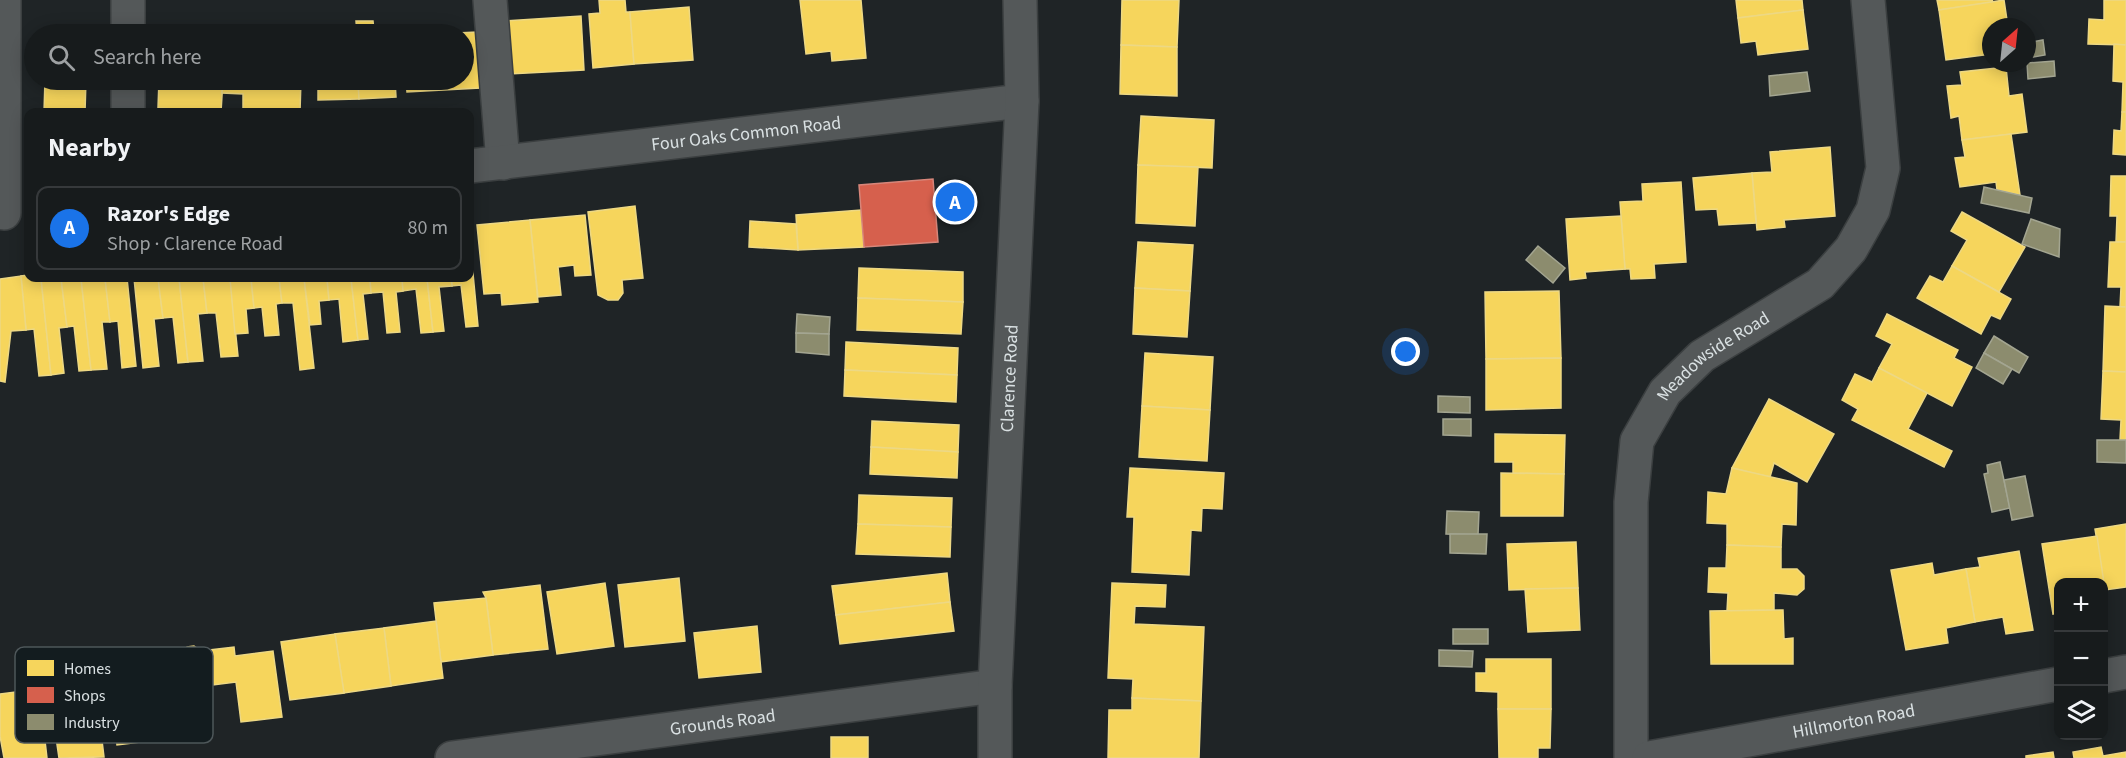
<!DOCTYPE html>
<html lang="en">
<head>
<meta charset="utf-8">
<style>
	:root { --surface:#171b1c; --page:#202425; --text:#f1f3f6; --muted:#9ea1a3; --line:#36393b; --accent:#1a73e8 }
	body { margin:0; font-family:"Source Sans 3",sans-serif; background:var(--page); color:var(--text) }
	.controls { position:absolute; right:18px; bottom:18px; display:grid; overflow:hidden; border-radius:12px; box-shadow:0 3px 15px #0003 }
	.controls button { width:54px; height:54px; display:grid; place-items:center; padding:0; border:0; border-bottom:2px solid var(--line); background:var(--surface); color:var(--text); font:30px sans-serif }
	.compass { position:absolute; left:1982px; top:18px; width:54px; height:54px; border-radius:50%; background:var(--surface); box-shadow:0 3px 15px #0003; rotate:27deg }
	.you { position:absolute; left:1406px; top:352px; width:21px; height:21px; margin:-15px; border:4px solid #fff; border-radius:50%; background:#1a73e8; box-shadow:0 0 0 9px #1a73e833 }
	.badge { display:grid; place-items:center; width:39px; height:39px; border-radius:50%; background:var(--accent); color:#fff; font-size:20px; font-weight:700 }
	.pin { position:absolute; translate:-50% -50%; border:3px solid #fff; box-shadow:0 2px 6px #0006 }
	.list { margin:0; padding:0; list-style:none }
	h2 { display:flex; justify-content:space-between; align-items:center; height:78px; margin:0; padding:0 24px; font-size:26px }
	h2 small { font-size:20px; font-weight:400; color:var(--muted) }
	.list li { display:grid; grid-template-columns:39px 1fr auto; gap:18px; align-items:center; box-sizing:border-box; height:84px; margin:0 12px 12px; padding:0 12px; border:2px solid var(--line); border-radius:12px }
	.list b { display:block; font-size:22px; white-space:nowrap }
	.list p { margin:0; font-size:20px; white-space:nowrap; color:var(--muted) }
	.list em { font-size:20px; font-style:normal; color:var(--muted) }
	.icon { flex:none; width:33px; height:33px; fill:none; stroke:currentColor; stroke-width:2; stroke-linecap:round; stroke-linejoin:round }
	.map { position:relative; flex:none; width:2126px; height:758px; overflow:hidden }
	.search { position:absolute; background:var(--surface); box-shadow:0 3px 15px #0003; left:24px; top:24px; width:450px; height:66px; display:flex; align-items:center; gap:15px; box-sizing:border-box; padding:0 21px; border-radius:33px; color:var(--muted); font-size:22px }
	.panel { position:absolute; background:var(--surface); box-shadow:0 3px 15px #0003; left:24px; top:108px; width:450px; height:174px; border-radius:12px }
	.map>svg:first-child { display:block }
	.homes { fill:#f6d55c; stroke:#edd884; stroke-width:1.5 }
	.shops { fill:#d6604d; stroke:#d7867a; stroke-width:1.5 }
	.industry { fill:#8c8c6e; stroke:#a3a591; stroke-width:1.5 }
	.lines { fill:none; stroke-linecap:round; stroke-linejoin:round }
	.minor-casing { stroke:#3b3f40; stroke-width:36 }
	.minor { stroke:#545859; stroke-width:33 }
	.labels { text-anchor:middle; stroke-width:6; stroke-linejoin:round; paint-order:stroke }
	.street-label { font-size:18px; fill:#d9e0e2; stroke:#131c1f }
	.key { fill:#131c1f; stroke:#4e575a; stroke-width:1.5 }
	.key-label { font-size:16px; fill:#d9e0e2 }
</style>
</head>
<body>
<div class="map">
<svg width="2126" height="758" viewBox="0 0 2126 758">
	<rect width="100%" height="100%" fill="#1f2426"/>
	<g class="homes">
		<path d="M599,0H625L626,12H630L634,64L593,68L589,14L600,13Z"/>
		<path d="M800,0H861L866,58L832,61L831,51L806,54Z"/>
		<path d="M1122,0H1179L1177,47L1121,45Z"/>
		<path d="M1736,0H1802L1803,10L1738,18Z"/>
		<path d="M1937,0H1992L1993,2L1939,10Z"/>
		<path d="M2004,0L2008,27H1991V54L1946,60L1939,10Z"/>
		<path d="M2104,0H2126V45L2088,44L2089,19L2104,20Z"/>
		<path d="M689,7L693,60L634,64L630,12Z"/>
		<path d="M1803,10L1808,49L1758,55L1756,41L1741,43L1738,18Z"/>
		<path d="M581,16L584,70L509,74L506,21Z"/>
		<path d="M356,21H373L374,30L394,29V34H357Z"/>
		<path d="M477,32L480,88L407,92L406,80H464V34H434Z"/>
		<path d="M2114,44L2126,45V112H2122L2123,82L2113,81Z"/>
		<path d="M1121,45L1177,47V96L1120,94Z"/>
		<path d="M2006,67L2009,96L2022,94L2027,132L1962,140L1959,116L1951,118L1947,86L1962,85L1960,72Z"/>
		<path d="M45,80H86L85,112H44Z"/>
		<path d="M159,80H223L221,112L158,108Z"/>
		<path d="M223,80H301L300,112L243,111V94L222,93Z"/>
		<path d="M318,80H358L359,99L318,100Z"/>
		<path d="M358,80H395L396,97L359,99Z"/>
		<path d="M2122,112H2126V155L2113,154L2114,130L2121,131Z"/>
		<path d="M1141,116L1214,120L1212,168L1138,165Z"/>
		<path d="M2011,134L2020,195L1997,190L1996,182L1960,187L1955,158L1965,157L1962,140Z"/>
		<path d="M1830,147L1835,216L1784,220L1785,227L1757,230L1752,173L1772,172L1770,152Z"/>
		<path d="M1138,165L1198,167L1195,226L1136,223Z"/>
		<path d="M1752,173L1756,223L1719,225L1717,209L1696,210L1693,178Z"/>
		<path d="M2111,176H2126V242H2116L2117,216H2110Z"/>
		<path d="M1681,182L1686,262L1654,264L1655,278L1631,279L1630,269H1625L1620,202L1643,201L1642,184Z"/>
		<path d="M635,206L643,278L622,280L623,293L618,300H608L598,295L588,212Z"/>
		<path d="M861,210L864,247L798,250L796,215Z"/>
		<path d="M1962,212L2025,247L1999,292L1952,266L1967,240L1951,231Z"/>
		<path d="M585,215L591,275L575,276L574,265L558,267L561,295L538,297L530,220Z"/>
		<path d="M1621,216L1625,269L1585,272L1586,278L1570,280L1566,219Z"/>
		<path d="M530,220L538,302L502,305L501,293L484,294L477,225Z"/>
		<path d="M750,221L796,224L798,250L749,247Z"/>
		<path d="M470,242L478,326L466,327L461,285L452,286L451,278H470Z"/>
		<path d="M1138,242L1193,245L1190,291L1135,288Z"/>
		<path d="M2110,242H2126V307H2120L2121,287H2108Z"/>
		<path d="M1952,266L2011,299L2000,319L1991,315L1981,334L1917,298L1930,276L1943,282Z"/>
		<path d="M859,268L963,272V302L858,298Z"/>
		<path d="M28,275V278H41L51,375L39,376L34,329L26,330L21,276Z"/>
		<path d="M21,276L26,330L11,331L5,382L0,381V279Z"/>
		<path d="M41,278H61L67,327L59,328L64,373L51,375Z"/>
		<path d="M61,278H81L91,370L79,371L74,326L67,327Z"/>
		<path d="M81,278H105L110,322H102L107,369L91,370Z"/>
		<path d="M105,278H127L136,366L122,368L118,321L110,322Z"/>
		<path d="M134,278H158L163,318L154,319L159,366L143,368Z"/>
		<path d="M158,278H179L188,362L178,363L173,317L163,318Z"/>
		<path d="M179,278H203L207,313L198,314L203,361L188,362Z"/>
		<path d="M203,278H230L238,356L221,357L216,313H207Z"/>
		<path d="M230,278H251L254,308L246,309L248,333L235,334Z"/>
		<path d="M251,278H279L282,303L276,304L279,335L265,336L262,307L254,308Z"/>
		<path d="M279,278H304L314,368L300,370L293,303H282Z"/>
		<path d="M304,278H327L329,300L319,301L321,324L310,325Z"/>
		<path d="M327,278H351L358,340L343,342L339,299L329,300Z"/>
		<path d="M351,278H370L371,293L363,294L368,339L358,340Z"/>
		<path d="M370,278H402L403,291L396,292L400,332L387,333L383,292L371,293Z"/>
		<path d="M402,278H427L433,332L421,333L416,289L403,291Z"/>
		<path d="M427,278H451L452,286L439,287L444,331L433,332Z"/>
		<path d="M1135,288L1190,291L1187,337L1133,334Z"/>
		<path d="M1559,291L1561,358L1486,359L1485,292Z"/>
		<path d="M858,298L963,302L961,334L857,330Z"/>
		<path d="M2105,306L2126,307V372L2103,371Z"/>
		<path d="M1887,314L1958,350L1954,358L1972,367L1952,406L1879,368L1892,344L1876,336Z"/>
		<path d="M846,342L958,348L957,375L845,370Z"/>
		<path d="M1145,353L1213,357L1210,410L1142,406Z"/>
		<path d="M1561,358V408L1486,410V359Z"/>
		<path d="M1879,368L1927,393L1908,429L1952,451L1944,467L1852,420L1858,409L1842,400L1855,374L1872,382Z"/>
		<path d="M845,370L957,375L956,402L844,396Z"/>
		<path d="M2103,371L2126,372V440H2120L2121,420L2101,419Z"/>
		<path d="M1769,399L1834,434L1807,482L1774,463L1770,477L1732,468Z"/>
		<path d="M1142,406L1210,410L1207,461L1139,457Z"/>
		<path d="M872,421L959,425L958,452L871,447Z"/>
		<path d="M1495,434L1565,435L1564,474L1513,473V462H1495Z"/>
		<path d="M871,447L958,452L957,478L870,474Z"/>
		<path d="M1130,468L1224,473L1222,509L1202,508L1201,531L1191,530L1189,575L1132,572L1134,517H1127Z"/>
		<path d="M1732,468L1797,483L1796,525L1782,524L1781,547L1727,545V524L1707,523L1708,492L1726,494Z"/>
		<path d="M1501,473L1564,474L1563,516H1501Z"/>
		<path d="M859,495L952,498L951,527L858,524Z"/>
		<path d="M858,524L951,527L950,557L856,554Z"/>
		<path d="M2126,524V587L2105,590L2095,529Z"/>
		<path d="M2097,536L2105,590H2104V582H2058V613L2053,614L2042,544Z"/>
		<path d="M1576,542L1578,588L1509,590L1507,544Z"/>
		<path d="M1727,545L1781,547V569H1797L1804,576V589L1797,595L1774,593V610L1727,611L1728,593L1708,592L1709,568H1726Z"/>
		<path d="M2019,551L2033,630L2006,634L2003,617L1975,622L1966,569L1980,567L1978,558Z"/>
		<path d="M1932,563L1934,575L1966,569L1975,622L1946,628L1948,643L1906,650L1891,570Z"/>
		<path d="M947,573L950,602L836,615L832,586Z"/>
		<path d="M679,578L685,641L625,647L618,585Z"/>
		<path d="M605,583L614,646L557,654L547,592Z"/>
		<path d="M1112,583L1166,585L1165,607L1135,606L1134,624L1204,627L1201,701L1132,698L1133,679L1108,678Z"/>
		<path d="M540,585L548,649L493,655L486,598L483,592Z"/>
		<path d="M1578,588L1580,630L1528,632L1525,589Z"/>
		<path d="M486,598L493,655L441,662L434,603Z"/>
		<path d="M950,602L954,631L840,644L836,615Z"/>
		<path d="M1783,610L1784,639L1793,638V664H1711L1710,611Z"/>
		<path d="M436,621L443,678L391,686L384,628Z"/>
		<path d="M757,626L761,672L699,678L694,633Z"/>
		<path d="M384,628L391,686L344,693L335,634Z"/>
		<path d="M335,634L344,693L290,700L281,642Z"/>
		<path d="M194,646L201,651L212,726L173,731L166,690L150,693L144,656L161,653L162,664L183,661L182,654L187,647Z"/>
		<path d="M234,647L235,656L273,651L282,717L241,722L236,682L205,686L201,651Z"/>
		<path d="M1486,659H1551V709H1498V692L1476,691V673H1486Z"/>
		<path d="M138,660L145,663L156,740L117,745L112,708L98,710L93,672L111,669L112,679L126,677L124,666L129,661Z"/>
		<path d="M54,687L55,696L96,691L104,757L59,758L54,724L43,725L39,689Z"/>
		<path d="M39,689L47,758H4L0,736V694Z"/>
		<path d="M1132,698L1201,701L1199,758H1108L1109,710H1132Z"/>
		<path d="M1498,709H1551L1550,748H1538V758H1499Z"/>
		<rect x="831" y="737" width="37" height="21"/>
		<path d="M2101,747L2103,756L2126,752V758H2074L2073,752Z"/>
		<path d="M2053,752L2054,758H2026V756Z"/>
	</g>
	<path class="shops" d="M933,179L938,242L864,247L859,185Z"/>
	<g class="industry">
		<path d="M2043,40L2045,55L2027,58V43Z"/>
		<path d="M2054,61L2055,76L2028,79L2027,63Z"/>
		<path d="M1807,72L1810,91L1770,96L1769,76Z"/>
		<path d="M1984,187L2032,198L2029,213L1981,203Z"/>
		<path d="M2031,219L2060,229L2059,257L2022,244Z"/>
		<path d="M1538,246L1565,268L1553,283L1526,260Z"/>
		<path d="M797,314L830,317L829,334L796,333Z"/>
		<path d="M796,333L829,334V355L796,352Z"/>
		<path d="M1994,336L2028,357L2019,373L1984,353Z"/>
		<path d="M1984,353L2012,369L2003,384L1976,368Z"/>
		<path d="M1438,396L1470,397V413L1438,412Z"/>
		<path d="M1443,419H1471V436L1443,435Z"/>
		<path d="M2097,440H2126V463L2097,462Z"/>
		<path d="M2000,462L2010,508L1992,512L1984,474L1988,473L1987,465Z"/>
		<path d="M2025,476L2033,516L2012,520L2004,480Z"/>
		<path d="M1447,511L1479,512L1478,535L1446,534Z"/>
		<path d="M1450,534H1487L1486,554L1450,553Z"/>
		<rect x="1453" y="629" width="35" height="15"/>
		<path d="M1439,650L1473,651L1472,667L1439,666Z"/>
	</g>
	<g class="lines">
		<g class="minor-casing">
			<g id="minor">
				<path d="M4,0V213"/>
				<path d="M490,0L503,163"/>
				<path d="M128,34V0"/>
				<path d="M128,112V80"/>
				<path id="s1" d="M470,166L1022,101"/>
				<path d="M2104,676L2126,672"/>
				<path id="s2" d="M452,758L995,686"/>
				<path id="s3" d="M995,758V686L1022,101L1020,0"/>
				<path id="s4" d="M1631,758V502L1637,441L1665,392L1702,356L1820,284L1851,249L1873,210L1883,168L1868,0"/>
				<path id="s5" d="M1649,758L2058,684"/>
			</g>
		</g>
		<use href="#minor" class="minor"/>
	</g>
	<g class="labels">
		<g class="street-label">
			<text dy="6" stroke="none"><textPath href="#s1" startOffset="278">Four Oaks Common Road</textPath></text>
			<text dy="6" stroke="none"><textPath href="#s4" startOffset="434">Meadowside Road</textPath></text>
			<text dy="6" stroke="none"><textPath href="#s3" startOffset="380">Clarence Road</textPath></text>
			<text dy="6" stroke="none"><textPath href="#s5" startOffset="208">Hillmorton Road</textPath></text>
			<text dy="6" stroke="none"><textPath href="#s2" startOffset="273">Grounds Road</textPath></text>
		</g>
	</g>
	<rect x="15" y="647" width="198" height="96" rx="9" class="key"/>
	<rect x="27" y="660" width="27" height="16" fill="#f6d55c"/>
	<rect x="27" y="687" width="27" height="16" fill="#d6604d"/>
	<rect x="27" y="714" width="27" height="16" fill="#8c8c6e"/>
	<g class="key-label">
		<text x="64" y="674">Homes</text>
		<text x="64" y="701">Shops</text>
		<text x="64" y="728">Industry</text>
	</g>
</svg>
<div class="controls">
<button>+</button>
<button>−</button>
<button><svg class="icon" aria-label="layers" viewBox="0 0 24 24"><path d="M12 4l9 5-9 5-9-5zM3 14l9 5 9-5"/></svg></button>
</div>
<svg class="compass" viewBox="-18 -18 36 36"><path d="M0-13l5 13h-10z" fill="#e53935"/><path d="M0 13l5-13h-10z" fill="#9ea1a3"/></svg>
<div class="you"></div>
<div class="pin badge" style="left:955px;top:202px">A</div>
<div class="search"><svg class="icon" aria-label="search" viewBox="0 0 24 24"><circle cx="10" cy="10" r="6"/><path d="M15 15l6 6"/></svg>Search here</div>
<section class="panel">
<h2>Nearby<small></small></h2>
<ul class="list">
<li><span class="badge">A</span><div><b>Razor's Edge</b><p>Shop · Clarence Road</p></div><em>80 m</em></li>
</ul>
</section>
</div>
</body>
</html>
